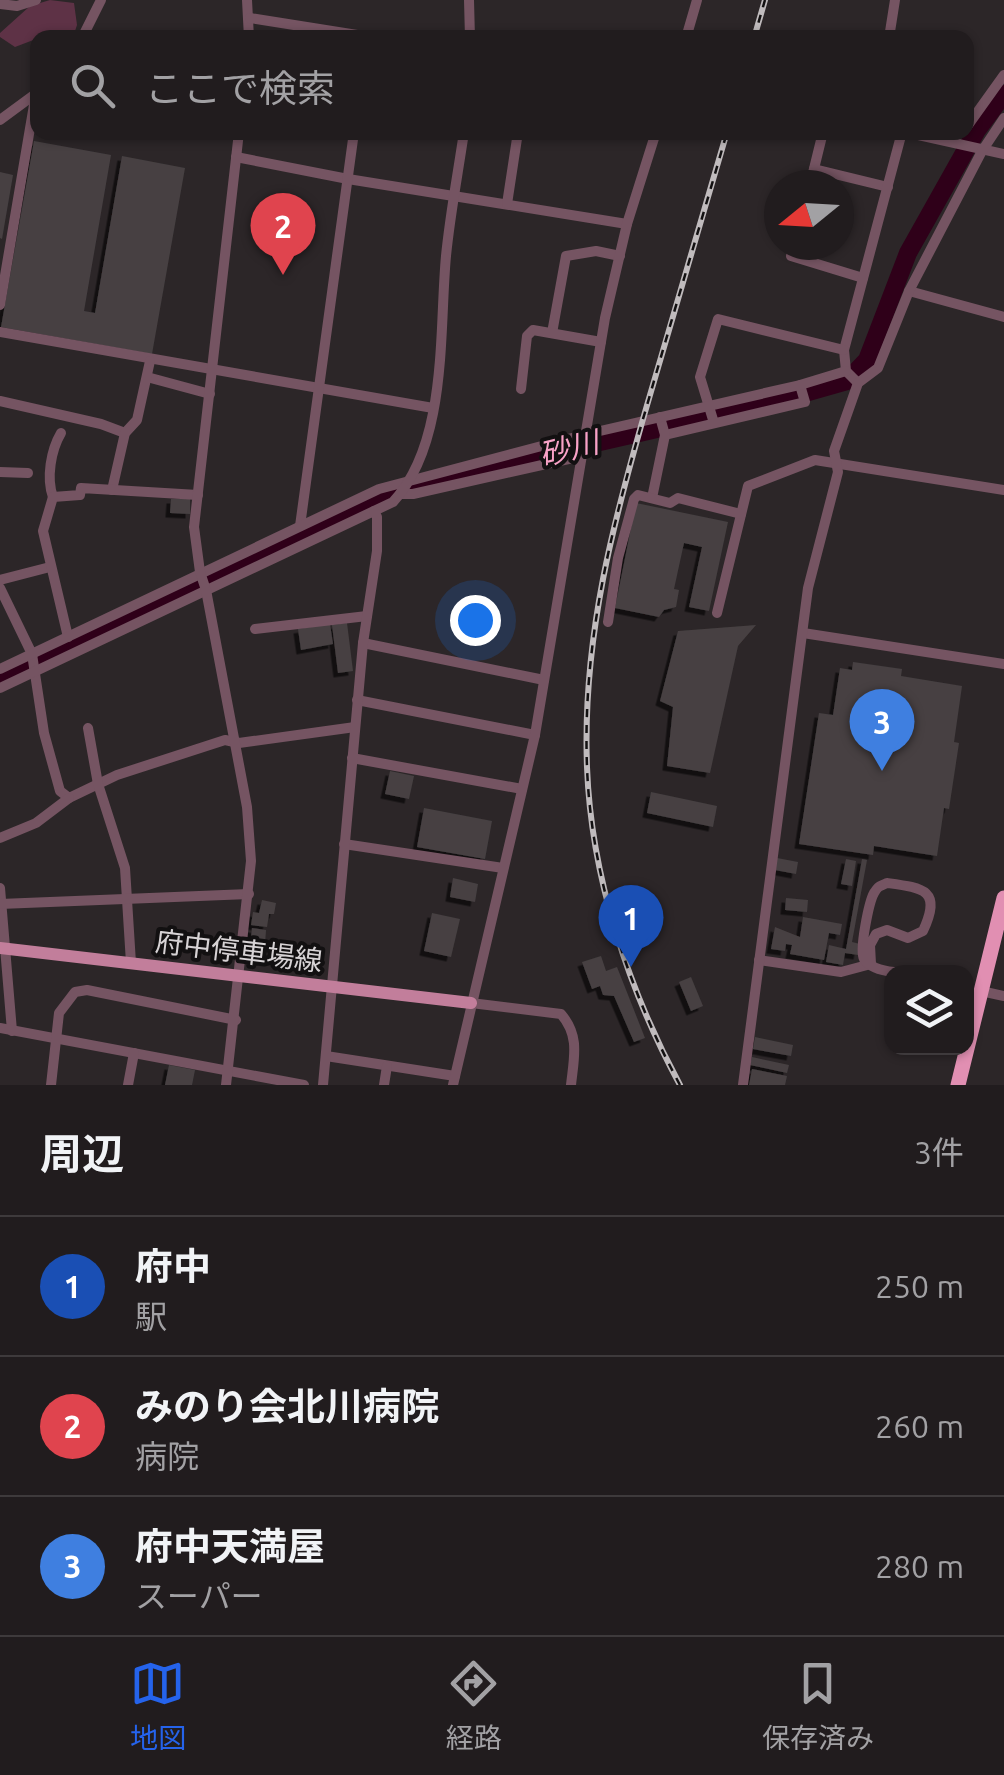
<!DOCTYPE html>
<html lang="ja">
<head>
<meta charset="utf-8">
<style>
	:root { --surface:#211c1e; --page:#2d292b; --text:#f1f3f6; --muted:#a2a1a4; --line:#3e3a3c; --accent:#2563eb }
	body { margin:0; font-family:Ubuntu,"Noto Sans JP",sans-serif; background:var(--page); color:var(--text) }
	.controls { position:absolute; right:30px; bottom:30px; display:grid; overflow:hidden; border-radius:20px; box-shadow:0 2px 8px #0004 }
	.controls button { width:90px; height:90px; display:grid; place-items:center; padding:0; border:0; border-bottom:2px solid var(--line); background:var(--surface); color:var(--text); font:50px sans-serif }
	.compass { position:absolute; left:764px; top:170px; width:90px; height:90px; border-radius:50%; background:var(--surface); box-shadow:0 2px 8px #0004; rotate:252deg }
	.you { position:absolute; left:475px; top:620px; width:35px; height:35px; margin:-25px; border:8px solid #fff; border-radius:50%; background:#1a73e8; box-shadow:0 0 0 15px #1a73e833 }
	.badge { display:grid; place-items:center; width:65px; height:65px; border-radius:50%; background:var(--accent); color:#fff; font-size:32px; font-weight:700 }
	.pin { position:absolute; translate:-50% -82px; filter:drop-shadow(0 2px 5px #0008) }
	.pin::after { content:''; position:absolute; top:52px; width:35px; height:30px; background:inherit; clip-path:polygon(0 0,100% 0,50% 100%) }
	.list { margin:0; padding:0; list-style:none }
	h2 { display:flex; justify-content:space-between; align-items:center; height:130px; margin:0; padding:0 40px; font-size:42px }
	h2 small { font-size:32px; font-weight:400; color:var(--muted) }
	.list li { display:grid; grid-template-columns:65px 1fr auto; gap:30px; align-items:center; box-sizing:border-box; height:140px; padding:0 40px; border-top:2px solid var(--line) }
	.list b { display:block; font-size:38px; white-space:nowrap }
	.list p { margin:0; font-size:32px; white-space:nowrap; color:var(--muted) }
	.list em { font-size:32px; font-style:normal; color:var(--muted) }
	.icon { flex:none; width:55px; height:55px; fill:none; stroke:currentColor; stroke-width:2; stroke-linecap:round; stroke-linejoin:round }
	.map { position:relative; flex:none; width:1004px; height:1085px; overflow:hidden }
	.search { position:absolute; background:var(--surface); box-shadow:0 2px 8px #0004; left:30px; right:30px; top:30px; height:110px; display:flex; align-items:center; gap:25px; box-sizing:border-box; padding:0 35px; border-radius:20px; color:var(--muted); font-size:38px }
	.sheet { height:550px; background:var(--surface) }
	nav { display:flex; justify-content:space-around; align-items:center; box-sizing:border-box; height:140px; border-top:2px solid var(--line); background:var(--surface); font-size:28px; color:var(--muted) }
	nav a { display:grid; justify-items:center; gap:5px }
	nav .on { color:var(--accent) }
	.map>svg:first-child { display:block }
	.green { fill:#5e3246 }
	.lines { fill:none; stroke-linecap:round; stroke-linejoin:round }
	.river { stroke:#2f0019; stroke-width:18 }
	.building { fill:#464042; filter:url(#shadow) }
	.minor { stroke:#755462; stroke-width:10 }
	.major { stroke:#c27e9b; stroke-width:12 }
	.highway { stroke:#e18fb2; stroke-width:15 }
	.rail-casing { stroke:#c0bbbd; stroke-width:6 }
	.rail { stroke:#121011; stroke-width:2.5; stroke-dasharray:8; stroke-linecap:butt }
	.labels { text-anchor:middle; stroke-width:8; stroke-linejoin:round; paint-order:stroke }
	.street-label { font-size:28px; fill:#d7d3d5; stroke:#121011 }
	.water-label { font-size:30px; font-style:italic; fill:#f8a2c7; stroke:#121011 }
</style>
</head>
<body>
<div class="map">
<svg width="1004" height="1085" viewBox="0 0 1004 1085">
	<defs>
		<filter id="shadow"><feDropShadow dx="-4.5" dy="4.5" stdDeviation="0" flood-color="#0009"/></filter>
	</defs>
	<rect width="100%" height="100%" fill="#2c2628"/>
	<path class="green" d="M50,0L74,3L77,25L73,37L38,38L37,42L36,39L15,47L0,37V33L30,6Z"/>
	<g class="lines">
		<path class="river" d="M0,675L379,496L420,483L766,404L847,381L867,360L908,253L977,130L1004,94"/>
	</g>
	<g class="building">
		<path d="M34,141L111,155L84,311L95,313L122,156L185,168L152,354L1,327Z"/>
		<path d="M0,172L13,175L2,239L0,238Z"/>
		<path d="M171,499H190V514L170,513Z"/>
		<path d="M636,503L728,522L709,611L689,607L702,547L684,543L674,589L679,590L676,607L664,610L659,617L615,608Z"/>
		<path d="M347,623L353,671L338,673L332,625Z"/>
		<path d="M330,624L333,644L301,650L298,629Z"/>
		<path d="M756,625L738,646L710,773L667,766L673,707L660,701L678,631Z"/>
		<path d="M853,662L902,669L901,676L962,686L954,742L959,743L949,809L944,808L937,856L874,846L873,855L799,844L819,713L833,715L840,668L852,670Z"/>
		<path d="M390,771L414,776L409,799L385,794Z"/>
		<path d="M651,792L717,806L713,827L647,813Z"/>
		<path d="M424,808L492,821L485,859L417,847Z"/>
		<path d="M777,858L798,862L796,874L775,870Z"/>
		<path d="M846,859L856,861L852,886L841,884Z"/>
		<path d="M862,859L867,860L852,942L860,944L858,955L845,953L843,965L826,962L829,945L846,949Z"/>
		<path d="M453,878L478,884L475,902L450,897Z"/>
		<path d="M786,898L808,900L807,912L785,910Z"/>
		<path d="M262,900L276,903L274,914H269L267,927L251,925L253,912L259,913Z"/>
		<path d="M432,913L460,919L451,957L424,951Z"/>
		<path d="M803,917L842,924L840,935L829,933L824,960L790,954L792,945L786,944L785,951L771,949L775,927L800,937Z"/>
		<path d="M252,928L266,930L264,959L249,957Z"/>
		<path d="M601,956L606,971L617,967L645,1038L634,1042L614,996L603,995L600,986L592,989L582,962Z"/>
		<path d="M691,977L703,1006L691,1011L679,982Z"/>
		<path d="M755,1037L793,1045L791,1056L753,1049Z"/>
		<path d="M752,1057L789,1065L787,1073L750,1065Z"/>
		<path d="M169,1065L195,1070L192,1085H165Z"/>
		<path d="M752,1069L787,1076L785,1085H749Z"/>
	</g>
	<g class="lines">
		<g class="minor">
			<path d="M247,0L249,38"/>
			<path d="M469,0L470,38"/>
			<path d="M0,4L17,6L36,0"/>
			<path d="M250,18L376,38"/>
			<path d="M82,38L101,0"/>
			<path d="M686,38L697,0"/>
			<path d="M889,38L895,0"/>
			<path d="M0,120L38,92"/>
			<path d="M966,128L1004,75"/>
			<path d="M905,132L1004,154"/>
			<path d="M236,157L348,179L627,224"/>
			<path d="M814,169L888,187"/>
			<path d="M810,185L823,132"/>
			<path d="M507,204L518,132"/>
			<path d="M794,245L791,256L863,278"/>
			<path d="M909,291L1004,317"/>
			<path d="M0,305L36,93"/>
			<path d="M0,332L433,408"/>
			<path d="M552,333L566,256L596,251L620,256"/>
			<path d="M147,377L210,394"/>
			<path d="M858,383L846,371L844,350L902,132"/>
			<path d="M521,389L527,336L533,330L601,342"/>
			<path d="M0,401L101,424L125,433"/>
			<path d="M714,423L700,377L718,319L844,350"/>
			<path d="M665,435L805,402L800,385"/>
			<path d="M0,472L28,473"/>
			<path d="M112,490L125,433L137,420L150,361"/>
			<path d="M400,494H413L582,456"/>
			<path d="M53,497C46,478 51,450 61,433"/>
			<path d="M652,498L665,435L660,417"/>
			<path d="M300,526L354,132"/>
			<path d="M0,580L50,567"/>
			<path d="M0,588L32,654L44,733L60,791L69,798L117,775L225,740L239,743L355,727"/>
			<path d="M717,613L748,486L815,460L1004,490"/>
			<path d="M608,622L618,558L634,499L638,495L670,503L678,498L741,514"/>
			<path d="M255,629L367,616"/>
			<path d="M803,633L1004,664"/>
			<path d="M68,637L43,531L53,497L80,495L81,488L198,495"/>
			<path d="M363,643L544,680"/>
			<path d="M0,669L379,489L587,434L800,385L846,371"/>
			<path d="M0,688L393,502C448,443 439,331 446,256C450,215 458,173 464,132"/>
			<path d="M357,700L535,735"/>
			<path d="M88,728L98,784L125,868L131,963"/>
			<path d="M352,758L522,789"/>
			<path d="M0,838L36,823L69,798"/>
			<path d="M344,844L503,868"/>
			<path d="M0,888L12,1031"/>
			<path d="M0,904L249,894"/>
			<path d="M759,960L841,972L871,964"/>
			<path d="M871,964L870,945L876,934L887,930L908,938L923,931C942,890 924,888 887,883C879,887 879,885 874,893C869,902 859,950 864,959C870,968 884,971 894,972"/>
			<path d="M981,991L1004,996"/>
			<path d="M471,1003L561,1014C580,1036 574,1057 571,1085"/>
			<path d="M0,1028L304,1085"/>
			<path d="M326,1056L455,1076"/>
			<path d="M51,1085L59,1013L75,992L87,990L236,1020"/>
			<path d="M128,1085L134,1053"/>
			<path d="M226,1085L251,861L247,807L206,590L200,572L194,527L239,132"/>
			<path d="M323,1085L363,643L377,551V517L374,511"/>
			<path d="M384,1085L387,1066"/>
			<path d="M453,1085L535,735L605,318L627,224L656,132"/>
			<path d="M743,1085L808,588L838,472L834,451L858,383L878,368L909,291L982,151L1004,118"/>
		</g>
		<path class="major" d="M0,948L471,1003"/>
		<path class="highway" d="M958,1085L1004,898"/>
		<g class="rail-casing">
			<g id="rail">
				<path d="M754,38L765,0"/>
				<path d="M680,1085C628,989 591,876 587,767C582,637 614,518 650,395C675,307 702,220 727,132"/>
			</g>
		</g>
		<use href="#rail" class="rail"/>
	</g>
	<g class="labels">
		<g class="street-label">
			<text transform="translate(239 951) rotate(7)" y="10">府中停車場線</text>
		</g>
		<g class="water-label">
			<text transform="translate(569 449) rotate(-14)" y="10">砂川</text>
		</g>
	</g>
</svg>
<div class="controls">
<button><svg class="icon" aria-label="layers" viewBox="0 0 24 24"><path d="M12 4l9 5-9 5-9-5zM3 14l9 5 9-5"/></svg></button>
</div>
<svg class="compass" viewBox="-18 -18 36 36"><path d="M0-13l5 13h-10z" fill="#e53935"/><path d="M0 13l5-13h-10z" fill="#a2a1a4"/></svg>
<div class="you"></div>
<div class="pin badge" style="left:631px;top:967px;background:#1a4fb4">1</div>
<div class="pin badge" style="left:283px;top:275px;background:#e0444e">2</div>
<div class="pin badge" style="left:882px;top:771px;background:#3f7fe0">3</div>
<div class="search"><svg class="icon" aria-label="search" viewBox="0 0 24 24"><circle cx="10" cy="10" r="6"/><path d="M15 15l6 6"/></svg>ここで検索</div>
</div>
<section class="sheet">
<h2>周辺<small>3件</small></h2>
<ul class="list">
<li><span class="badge" style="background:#1a4fb4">1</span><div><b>府中</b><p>駅</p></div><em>250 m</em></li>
<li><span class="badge" style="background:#e0444e">2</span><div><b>みのり会北川病院</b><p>病院</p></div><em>260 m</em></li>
<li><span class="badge" style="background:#3f7fe0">3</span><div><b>府中天満屋</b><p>スーパー</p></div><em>280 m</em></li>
</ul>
</section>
<nav>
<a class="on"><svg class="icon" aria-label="map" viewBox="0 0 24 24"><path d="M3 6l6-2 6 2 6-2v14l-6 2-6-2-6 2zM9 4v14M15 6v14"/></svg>地図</a>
<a><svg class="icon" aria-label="directions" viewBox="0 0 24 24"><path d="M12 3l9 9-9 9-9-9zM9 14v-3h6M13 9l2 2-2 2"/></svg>経路</a>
<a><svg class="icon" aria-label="saved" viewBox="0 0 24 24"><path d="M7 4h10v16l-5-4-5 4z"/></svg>保存済み</a>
</nav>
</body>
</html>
